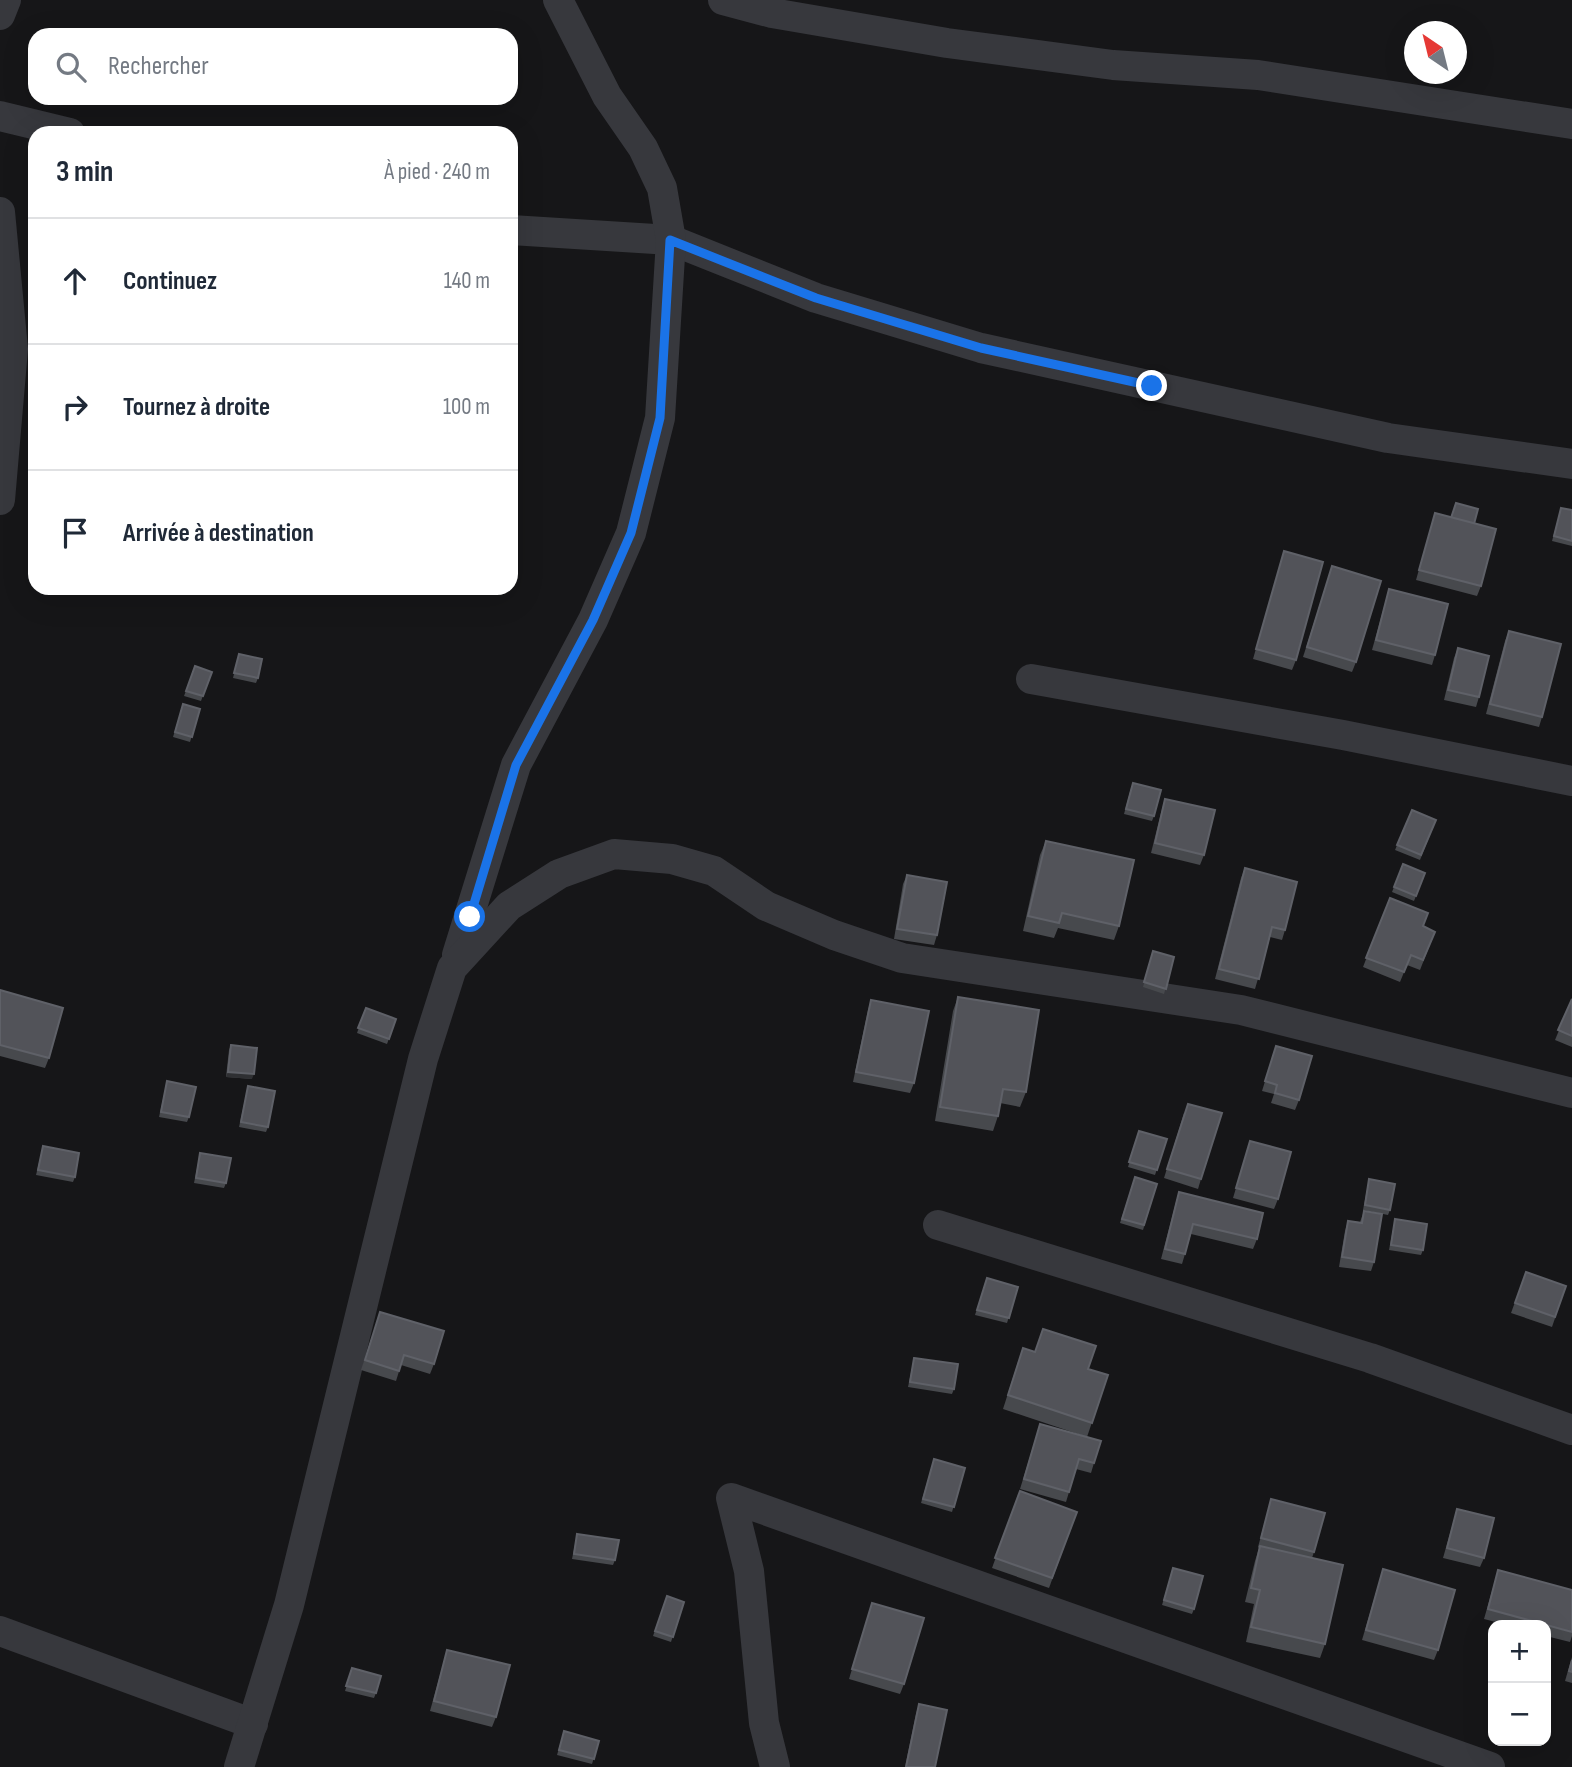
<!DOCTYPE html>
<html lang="fr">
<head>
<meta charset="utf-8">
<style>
	:root { --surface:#fff; --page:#f2f2f3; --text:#1f2937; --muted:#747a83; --line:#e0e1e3 }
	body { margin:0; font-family:"Sofia Sans Condensed",sans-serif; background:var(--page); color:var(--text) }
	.controls { position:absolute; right:21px; bottom:21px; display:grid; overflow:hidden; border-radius:14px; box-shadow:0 7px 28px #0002 }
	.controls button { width:63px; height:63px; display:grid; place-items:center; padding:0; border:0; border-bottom:2px solid var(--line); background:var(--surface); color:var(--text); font:35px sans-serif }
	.compass { position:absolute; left:1404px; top:21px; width:63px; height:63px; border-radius:50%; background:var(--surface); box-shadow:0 7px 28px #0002; rotate:325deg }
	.stop { position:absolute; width:21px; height:21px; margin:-16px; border:5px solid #1a73e8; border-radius:50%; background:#fff }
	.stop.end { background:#1a73e8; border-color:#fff; box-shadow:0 2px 7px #0008 }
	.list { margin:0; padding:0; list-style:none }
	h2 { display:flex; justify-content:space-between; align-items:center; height:91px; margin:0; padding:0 28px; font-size:30px }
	h2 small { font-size:23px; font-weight:400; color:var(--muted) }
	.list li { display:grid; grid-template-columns:46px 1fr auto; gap:21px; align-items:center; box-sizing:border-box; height:126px; padding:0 28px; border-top:2px solid var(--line) }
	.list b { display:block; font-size:26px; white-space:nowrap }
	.list em { font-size:23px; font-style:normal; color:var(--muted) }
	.icon { flex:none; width:38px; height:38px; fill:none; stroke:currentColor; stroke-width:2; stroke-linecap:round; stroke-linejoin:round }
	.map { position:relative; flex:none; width:1572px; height:1767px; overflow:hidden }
	.search { position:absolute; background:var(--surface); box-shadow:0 7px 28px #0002; left:28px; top:28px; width:490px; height:77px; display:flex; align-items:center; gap:18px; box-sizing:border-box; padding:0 24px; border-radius:21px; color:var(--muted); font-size:26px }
	.panel { position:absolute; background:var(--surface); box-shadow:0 7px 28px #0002; left:28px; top:126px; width:490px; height:469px; border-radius:21px }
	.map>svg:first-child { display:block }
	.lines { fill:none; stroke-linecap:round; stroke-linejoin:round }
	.street { stroke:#37383d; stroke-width:30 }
	.wall { fill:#47494d }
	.shaded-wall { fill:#2f3033 }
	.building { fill:#525359; stroke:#5f6168; stroke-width:2 }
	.route { stroke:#1a73e8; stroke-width:9 }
</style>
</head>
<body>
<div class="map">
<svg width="1572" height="1767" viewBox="0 0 1572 1767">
	<rect width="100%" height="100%" fill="#161618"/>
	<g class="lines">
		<g class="street">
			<path d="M723,0L772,13L947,43L1113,65L1258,75L1572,124"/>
			<path d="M0,15L6,0"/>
			<path d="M0,116L70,133"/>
			<path d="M0,212L13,349L0,500"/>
			<path d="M511,230L671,240L816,298L981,348L1388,438L1572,464"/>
			<path d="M1031,679L1343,735L1572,781"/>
			<path d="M457,955L516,765L593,620L631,533L660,418L671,240L662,188L643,148L607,96L558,0"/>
			<path d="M938,1225L1370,1358L1572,1430"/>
			<path d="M0,1631L253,1724"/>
			<path d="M239,1767L289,1605L423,1059L452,968L509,906L559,874L614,854L672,859L714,871L766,906L834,935L902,958L1241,1010L1572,1093"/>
			<path d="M775,1767L764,1723L749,1571L731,1498L1490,1767"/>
		</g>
	</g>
	<g class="wall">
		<path d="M1561,508L1572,510V546L1552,541Z"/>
		<path d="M1435,513L1474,524L1481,586L1477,596L1416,580Z"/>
		<path d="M1284,551L1296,660L1292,670L1253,659Z"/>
		<path d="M1329,576L1356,662L1352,672L1303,657Z"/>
		<path d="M1389,589L1435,655L1432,665L1372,650Z"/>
		<path d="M1509,631L1542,717L1539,727L1486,714L1505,641Z"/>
		<path d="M1458,648L1479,697L1476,707L1444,700L1454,658Z"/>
		<path d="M239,654L258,678L256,683L233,678Z"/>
		<path d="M195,666L212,672L201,701L184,696Z"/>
		<path d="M183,704L200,709L190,742L173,737Z"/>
		<path d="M1131,788L1154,816L1152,821L1124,814Z"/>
		<path d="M1165,799L1204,855L1200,865L1151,853L1162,809Z"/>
		<path d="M1412,810L1436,820L1420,860L1395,850Z"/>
		<path d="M1046,841L1119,926L1114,940L1058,928L1054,938L1023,931L1040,855Z"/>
		<path d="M1403,864L1425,873L1414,901L1392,892Z"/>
		<path d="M1245,868L1285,930L1282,940L1270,937L1255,989L1215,979L1241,878Z"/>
		<path d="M907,875L937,935L934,945L894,939L903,884Z"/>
		<path d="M1390,898L1423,926L1435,932L1420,970L1407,965L1400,982L1363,967Z"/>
		<path d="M1153,951L1174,957L1164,994L1143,987Z"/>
		<path d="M0,990L49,1058L45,1068L0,1056Z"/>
		<path d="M958,997L1026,1092L1020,1107L1000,1103L998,1116L993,1131L935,1121L953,1011Z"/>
		<path d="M1572,999V1047L1555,1040Z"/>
		<path d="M871,1000L914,1083L910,1093L853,1082L868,1010Z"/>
		<path d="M366,1008L396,1019L387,1044L357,1033Z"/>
		<path d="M231,1045L252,1079L226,1077L229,1050Z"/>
		<path d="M1276,1046L1299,1100L1295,1110L1271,1103L1274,1094L1262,1091Z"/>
		<path d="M167,1081L189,1117L187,1122L159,1117Z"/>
		<path d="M248,1086L268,1127L266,1132L239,1127Z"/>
		<path d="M1184,1113L1201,1179L1198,1189L1164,1178Z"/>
		<path d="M1139,1131L1167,1139L1155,1175L1128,1167Z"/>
		<path d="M1250,1141L1278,1199L1274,1209L1233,1198Z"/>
		<path d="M43,1146L75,1177L73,1182L36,1175Z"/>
		<path d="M200,1153L226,1183L224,1188L194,1183Z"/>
		<path d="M1135,1177L1157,1184L1143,1230L1120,1223Z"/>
		<path d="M1369,1179L1390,1210L1388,1215L1363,1210Z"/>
		<path d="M1179,1192L1257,1239L1253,1249L1191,1234L1182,1264L1161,1259L1176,1202Z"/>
		<path d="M1364,1211L1374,1262L1371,1271L1339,1267L1345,1231L1348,1221L1360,1222Z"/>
		<path d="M1395,1219L1423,1250L1421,1255L1389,1250Z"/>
		<path d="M1526,1272L1566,1286L1552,1327L1511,1313Z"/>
		<path d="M987,1278L1018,1287L1007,1323L975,1315Z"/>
		<path d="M380,1312L434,1364L430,1374L401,1365L396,1381L361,1370Z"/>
		<path d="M914,1358L954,1389L952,1394L908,1387Z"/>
		<path d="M1018,1362L1088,1369L1108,1375L1087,1437L1003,1409Z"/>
		<path d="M1040,1424L1094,1463L1091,1473L1076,1469L1066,1502L1020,1489Z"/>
		<path d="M934,1459L965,1468L952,1512L921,1503Z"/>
		<path d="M1020,1491L1077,1512L1049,1588L992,1568Z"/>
		<path d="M1271,1499L1314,1552L1312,1558L1325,1644L1320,1658L1246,1642L1254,1604L1245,1602L1255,1561L1259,1548L1258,1547Z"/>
		<path d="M1457,1509L1484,1558L1480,1567L1443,1558Z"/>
		<path d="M577,1534L615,1560L613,1565L572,1559Z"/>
		<path d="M1173,1568L1194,1609L1192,1614L1162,1605Z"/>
		<path d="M1383,1569L1438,1650L1434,1660L1362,1640Z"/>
		<path d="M1498,1570L1572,1590V1636L1570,1642L1546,1636V1625H1507L1484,1619Z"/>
		<path d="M667,1596L684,1602L671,1642L653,1636Z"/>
		<path d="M872,1603L904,1684L900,1694L849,1679Z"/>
		<path d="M447,1650L496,1717L492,1727L430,1711Z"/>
		<path d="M1572,1657V1683L1565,1681Z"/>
		<path d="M352,1668L376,1693L374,1698L345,1691Z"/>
		<path d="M919,1704L935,1767H905L916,1714Z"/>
		<path d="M564,1731L599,1741L592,1764L557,1755Z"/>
	</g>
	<path class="shaded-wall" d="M228,1072L254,1074L252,1079L226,1077Z"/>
	<g class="building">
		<path d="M1456,503L1478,509L1474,524L1451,518Z"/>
		<path d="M1561,508L1572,510V541L1554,536Z"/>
		<path d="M1435,513L1496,529L1481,586L1419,570Z"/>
		<path d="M1284,551L1323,562L1296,660L1256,649Z"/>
		<path d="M1332,566L1381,581L1356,662L1307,647Z"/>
		<path d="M1389,589L1448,604L1435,655L1376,640Z"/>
		<path d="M1509,631L1561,644L1542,717L1490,704Z"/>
		<path d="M1458,648L1489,656L1479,697L1448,690Z"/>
		<path d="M239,654L262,659L258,678L234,673Z"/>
		<path d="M195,666L212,672L203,696L186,691Z"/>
		<path d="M183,704L200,709L192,737L175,732Z"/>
		<path d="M1133,783L1161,790L1154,816L1126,809Z"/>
		<path d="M1165,799L1215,810L1204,855L1155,843Z"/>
		<path d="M1412,810L1436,820L1421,855L1397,845Z"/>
		<path d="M1046,841L1134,860L1119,926L1062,913L1059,923L1028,916Z"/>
		<path d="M1403,864L1425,873L1416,896L1394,887Z"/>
		<path d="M1245,868L1297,882L1285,930L1272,927L1259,979L1219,969Z"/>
		<path d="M907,875L947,882L937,935L897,929Z"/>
		<path d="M1390,898L1428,913L1423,926L1435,932L1423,960L1411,955L1404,972L1366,958Z"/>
		<path d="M1153,951L1174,957L1166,989L1144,982Z"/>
		<path d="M0,990L63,1008L49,1058L0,1045Z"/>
		<path d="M958,997L1039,1010L1026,1092L1003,1089L998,1116L940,1107Z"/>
		<path d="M1572,999V1036L1558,1030Z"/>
		<path d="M871,1000L929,1011L914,1083L856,1072Z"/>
		<path d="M366,1008L396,1019L389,1039L358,1028Z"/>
		<path d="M231,1045L257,1048L254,1074L228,1072Z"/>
		<path d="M1276,1046L1312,1056L1299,1100L1275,1093L1277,1085L1265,1081Z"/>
		<path d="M167,1081L196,1087L189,1117L161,1112Z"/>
		<path d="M248,1086L275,1091L268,1127L241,1122Z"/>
		<path d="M1188,1104L1222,1113L1201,1179L1167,1169Z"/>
		<path d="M1139,1131L1167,1139L1157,1170L1129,1162Z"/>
		<path d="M1250,1141L1291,1152L1278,1199L1236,1188Z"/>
		<path d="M43,1146L79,1153L75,1177L38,1170Z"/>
		<path d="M200,1153L231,1158L226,1183L196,1178Z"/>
		<path d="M1135,1177L1157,1184L1144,1225L1122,1219Z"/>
		<path d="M1369,1179L1395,1184L1390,1210L1365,1205Z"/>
		<path d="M1179,1192L1263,1213L1257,1239L1193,1224L1185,1254L1165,1249Z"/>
		<path d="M1364,1211L1382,1214L1374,1262L1342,1257L1348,1221L1362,1223Z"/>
		<path d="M1395,1219L1427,1224L1423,1250L1391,1245Z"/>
		<path d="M1526,1272L1566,1286L1555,1317L1515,1303Z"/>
		<path d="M987,1278L1018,1287L1009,1318L977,1310Z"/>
		<path d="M380,1312L444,1331L434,1364L404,1355L399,1371L365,1360Z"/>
		<path d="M1043,1329L1096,1346L1088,1369L1108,1375L1092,1423L1008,1395L1023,1348L1035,1352Z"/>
		<path d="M914,1358L958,1364L954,1389L910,1382Z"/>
		<path d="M1040,1424L1101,1441L1094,1463L1079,1459L1069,1492L1024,1479Z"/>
		<path d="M934,1459L965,1468L954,1507L923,1499Z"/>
		<path d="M1020,1491L1077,1512L1052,1578L995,1558Z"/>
		<path d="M1271,1499L1325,1513L1314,1552L1261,1538Z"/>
		<path d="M1457,1509L1494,1518L1484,1558L1447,1548Z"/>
		<path d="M577,1534L619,1540L615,1560L574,1554Z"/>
		<path d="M1260,1546L1343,1565L1325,1644L1251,1627L1260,1590L1251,1588Z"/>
		<path d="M1173,1568L1203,1576L1194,1609L1164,1600Z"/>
		<path d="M1383,1569L1455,1590L1438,1650L1366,1630Z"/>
		<path d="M1498,1570L1572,1590V1632L1488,1609Z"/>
		<path d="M667,1596L684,1602L673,1637L655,1631Z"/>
		<path d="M872,1603L924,1618L904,1684L852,1669Z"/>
		<path d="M447,1650L510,1665L496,1717L434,1701Z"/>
		<path d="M1572,1660V1672L1569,1671Z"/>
		<path d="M352,1668L381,1676L376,1693L346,1686Z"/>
		<path d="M919,1704L947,1710L935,1767H906Z"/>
		<path d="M564,1731L599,1741L594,1759L559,1750Z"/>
	</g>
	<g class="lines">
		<path class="route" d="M470,917L516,765L593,620L631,533L660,418L670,240L816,298L981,348L1152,386"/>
	</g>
</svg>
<div class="controls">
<button>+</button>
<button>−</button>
</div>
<svg class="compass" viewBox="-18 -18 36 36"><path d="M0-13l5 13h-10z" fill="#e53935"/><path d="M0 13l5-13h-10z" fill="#747a83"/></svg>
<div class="stop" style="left:470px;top:917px"></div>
<div class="stop end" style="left:1152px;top:386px"></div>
<div class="search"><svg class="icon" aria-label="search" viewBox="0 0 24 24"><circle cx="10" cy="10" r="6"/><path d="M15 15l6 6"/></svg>Rechercher</div>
<section class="panel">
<h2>3 min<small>À pied · 240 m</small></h2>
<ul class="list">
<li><svg class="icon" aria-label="ahead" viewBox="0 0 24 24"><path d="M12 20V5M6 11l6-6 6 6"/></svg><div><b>Continuez</b></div><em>140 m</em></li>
<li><svg class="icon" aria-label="right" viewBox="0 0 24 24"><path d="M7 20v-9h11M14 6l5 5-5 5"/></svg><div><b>Tournez à droite</b></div><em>100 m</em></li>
<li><svg class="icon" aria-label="arrive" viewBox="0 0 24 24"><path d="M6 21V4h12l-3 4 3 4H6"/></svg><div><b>Arrivée à destination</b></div></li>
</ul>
</section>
</div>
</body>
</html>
